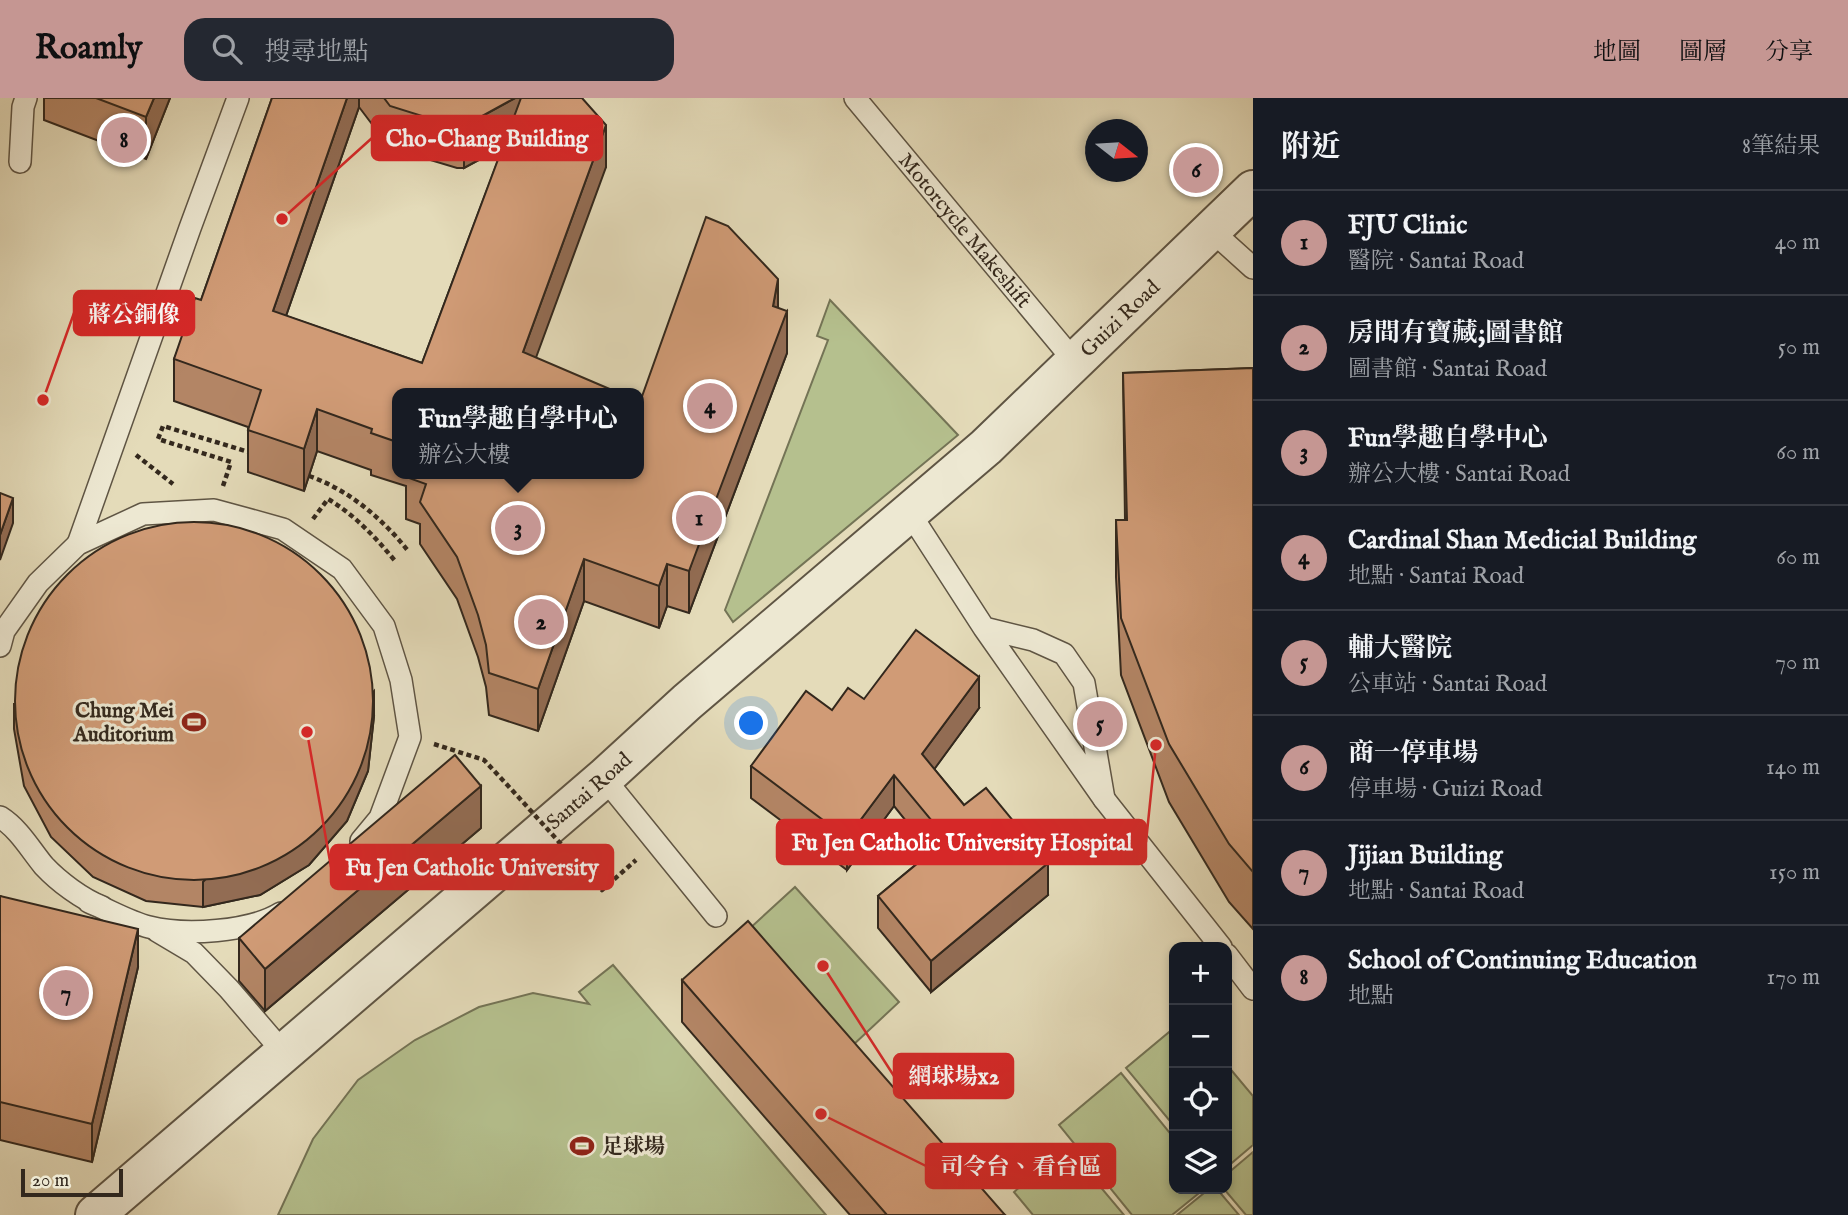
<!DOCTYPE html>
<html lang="zh-TW">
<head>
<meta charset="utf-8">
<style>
	:root { --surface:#171b24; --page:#242831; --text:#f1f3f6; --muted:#9ea1a6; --line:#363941; --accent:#c59692 }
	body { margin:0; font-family:"IM FELL English","Noto Serif TC",serif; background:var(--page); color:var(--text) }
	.controls { position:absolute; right:21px; bottom:21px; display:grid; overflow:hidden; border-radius:14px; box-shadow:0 4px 10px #0003 }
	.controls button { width:63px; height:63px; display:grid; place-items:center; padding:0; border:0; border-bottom:2px solid var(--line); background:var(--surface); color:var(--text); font:35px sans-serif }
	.compass { position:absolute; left:1085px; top:21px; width:63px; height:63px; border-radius:50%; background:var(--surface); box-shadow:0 4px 10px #0003; rotate:107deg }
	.scale { position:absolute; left:21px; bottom:18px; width:102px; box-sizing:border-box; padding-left:7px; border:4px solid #33281d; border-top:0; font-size:19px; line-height:24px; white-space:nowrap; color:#33281d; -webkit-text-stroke:5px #ede8d2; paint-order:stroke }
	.you { position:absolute; left:752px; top:626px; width:24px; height:24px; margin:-18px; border:5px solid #fff; border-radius:50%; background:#1a73e8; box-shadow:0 0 0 10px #1a73e833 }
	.badge { display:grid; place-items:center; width:46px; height:46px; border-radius:50%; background:var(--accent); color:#111; font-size:23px; font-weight:700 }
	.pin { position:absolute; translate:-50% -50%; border:4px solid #fff; box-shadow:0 2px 7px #0006 }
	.popup { position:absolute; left:392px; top:290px; width:252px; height:91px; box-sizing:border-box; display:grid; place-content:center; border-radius:14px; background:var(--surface); filter:drop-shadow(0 2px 5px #0005); font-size:23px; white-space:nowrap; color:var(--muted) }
	.popup b { font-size:26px; color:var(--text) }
	.popup::after { content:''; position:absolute; left:50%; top:100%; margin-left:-14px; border:14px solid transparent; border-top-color:var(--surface) }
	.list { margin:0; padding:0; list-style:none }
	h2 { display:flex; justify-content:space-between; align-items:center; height:91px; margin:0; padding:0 28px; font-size:30px }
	h2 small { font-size:23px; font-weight:400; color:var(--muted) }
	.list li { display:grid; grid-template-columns:46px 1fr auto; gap:21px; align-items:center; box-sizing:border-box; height:105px; padding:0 28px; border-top:2px solid var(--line) }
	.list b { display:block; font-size:26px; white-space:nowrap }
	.list p { margin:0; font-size:23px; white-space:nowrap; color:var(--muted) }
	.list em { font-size:23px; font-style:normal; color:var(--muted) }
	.icon { flex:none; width:38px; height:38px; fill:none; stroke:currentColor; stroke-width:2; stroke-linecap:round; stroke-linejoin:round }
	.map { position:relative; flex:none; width:1253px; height:1117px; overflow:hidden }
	header { display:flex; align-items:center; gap:42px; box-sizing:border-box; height:98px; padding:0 35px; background:var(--accent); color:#111 }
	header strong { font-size:33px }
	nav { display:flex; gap:38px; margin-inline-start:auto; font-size:24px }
	.search { width:490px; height:63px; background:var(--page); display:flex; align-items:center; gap:18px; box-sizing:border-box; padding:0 24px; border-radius:21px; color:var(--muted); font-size:26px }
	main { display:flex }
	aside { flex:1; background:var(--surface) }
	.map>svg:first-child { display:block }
	.green { fill:#b5c08e; stroke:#747456; stroke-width:2 }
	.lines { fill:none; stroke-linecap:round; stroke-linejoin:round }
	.service-casing { stroke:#5f5544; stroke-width:24 }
	.tertiary-casing { stroke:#5f5544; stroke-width:42 }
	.path { stroke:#33281d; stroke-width:4.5; stroke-dasharray:5 3.5; stroke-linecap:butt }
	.service { stroke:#ede8d2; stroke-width:21 }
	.tertiary { stroke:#ede8d2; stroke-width:38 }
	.path-bridge { stroke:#33281d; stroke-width:4.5; stroke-dasharray:5 3.5; stroke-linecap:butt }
	.wall { fill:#b38565; stroke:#33281d; stroke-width:2; fill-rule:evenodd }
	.shaded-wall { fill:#926c53; stroke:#33281d; stroke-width:2 }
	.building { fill:#d09b76; stroke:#33281d; stroke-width:2 }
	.labels { text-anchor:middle; stroke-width:6; stroke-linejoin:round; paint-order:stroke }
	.street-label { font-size:21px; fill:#33281d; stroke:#ede8d2 }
	.poi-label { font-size:21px; font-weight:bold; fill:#33281d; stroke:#ede8d2; text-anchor:end }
	.leader { fill:none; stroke:#d62828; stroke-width:2.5 }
	.callout-dot { fill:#d62828; stroke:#ede8d2; stroke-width:2.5 }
	.callout { fill:#d62828; stroke:#d62828; stroke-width:2.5 }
	.callout-label { font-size:23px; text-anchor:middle; font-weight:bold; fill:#fff }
</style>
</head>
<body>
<header>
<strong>Roamly</strong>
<div class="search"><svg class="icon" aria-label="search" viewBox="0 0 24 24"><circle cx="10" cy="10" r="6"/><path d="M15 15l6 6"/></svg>搜尋地點</div>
<nav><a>地圖</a><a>圖層</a><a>分享</a></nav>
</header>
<main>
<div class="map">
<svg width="1253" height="1117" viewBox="0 0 1253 1117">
	<rect width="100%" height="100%" fill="#e4dbb9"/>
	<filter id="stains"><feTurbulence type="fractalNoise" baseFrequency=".00286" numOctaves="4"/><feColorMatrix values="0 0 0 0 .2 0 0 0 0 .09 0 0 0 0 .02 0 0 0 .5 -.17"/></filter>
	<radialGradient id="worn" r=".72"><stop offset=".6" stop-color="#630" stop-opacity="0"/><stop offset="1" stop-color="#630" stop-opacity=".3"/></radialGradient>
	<g class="green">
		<path d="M830,202L958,337L733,524L725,512L828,242L817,238Z"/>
		<path d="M795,789L899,904L852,948L748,832Z"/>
		<path d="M613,867L826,1117H278L313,1041L358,982L415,942L479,909L533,895L589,906L579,894Z"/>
		<path d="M1174,930V1028L1126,970Z"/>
		<path d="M1227,967L1253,998V1047L1227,1069Z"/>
		<path d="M1121,975L1174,1040V1091H1204L1172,1117H1132L1059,1027Z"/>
		<path d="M1067,1049L1124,1117H1033L1014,1094Z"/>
		<path d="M1253,1054V1117H1246L1224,1091H1227V1076Z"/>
		<path d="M1209,1091H1217L1239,1117H1177Z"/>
	</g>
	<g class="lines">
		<g class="service-casing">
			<g id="service">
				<path id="s1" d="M855,0L1075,264"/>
				<path d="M20,64L23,9L26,0"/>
				<path d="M1212,133L1253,170"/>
				<path d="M909,414L984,530L1104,701L1084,585L1064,556L1033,542L984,530"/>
				<path d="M78,446L190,130L238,0"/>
				<path d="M0,548L4,533L38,485L78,446L143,416L214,412L283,431L342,471L384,528L401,582L410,639L380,720L361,743"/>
				<path d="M604,680L716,818"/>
				<path d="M1104,701L1221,849"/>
				<path d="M0,719C19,731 30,751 44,768C59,784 82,801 102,809"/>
				<path d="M89,804C109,812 129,824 149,829C185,838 250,834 281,815"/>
				<path d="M157,833L194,855L229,891L283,954"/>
				<path d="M1227,857L1253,891"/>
			</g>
		</g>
		<g class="tertiary-casing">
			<g id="tertiary">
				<path id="s2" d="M95,1117L604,680L687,604L986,349L1253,92"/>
			</g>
		</g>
		<g class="path">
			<path d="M136,357L173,386"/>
			<path d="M309,378C349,392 383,421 409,454"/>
			<path d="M223,388L231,364L158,341L163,328L252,355"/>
			<path d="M313,421L328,401C356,418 375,439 396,464"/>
			<path d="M434,646L484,662L512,692"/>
			<path d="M579,766L602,792L636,762"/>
		</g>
		<use href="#service" class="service"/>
		<use href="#tertiary" class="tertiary"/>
		<path class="path-bridge" d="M512,692L579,766"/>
	</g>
	<g class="wall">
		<path d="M44,0H170L146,61L44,22Z"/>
		<path d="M272,0H582L606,69L397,295V376H639L640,304L778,209L787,255L689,515L667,508L659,530L584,503L538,633L489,617L486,589L478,559L457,501L420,446V426L406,421V388L371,377V372L317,353L304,393L248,374V329L174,303V261L201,202ZM359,9L390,50L457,70H464L503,49L422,265L286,218Z"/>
		<path d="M1253,270V831L1229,804L1169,704L1121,577L1116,479V422H1125L1123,275Z"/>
		<path d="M864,601L979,610L934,671L964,707L1048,797L931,894L878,830V798L931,754L894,708L847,772L751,700V668Z"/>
		<path d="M14,606L374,618L368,673L347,723L309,767L260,797L203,809L146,803L93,779L51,739L24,688L14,631Z"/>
		<path d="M481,730L265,913L239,883V840Z"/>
		<path d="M0,798L138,869L92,1064L0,1042Z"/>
		<path d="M682,882L1005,1117H850L682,924Z"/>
	</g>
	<g class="shaded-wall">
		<path d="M154,0H170L146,61V19Z"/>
		<path d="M347,0H359V9L273,255V213Z"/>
		<path d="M515,0H522V38L464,70V28Z"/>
		<path d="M606,27V69L523,295V254Z"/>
		<path d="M778,181V222L787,213V255L689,515V473L773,208Z"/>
		<path d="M317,311V353L304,393V351Z"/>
		<path d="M13,400V425L0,462V437Z"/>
		<path d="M584,461V503L538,633V591Z"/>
		<path d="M667,466V508L659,530V488Z"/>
		<path d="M979,579V610L922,688V656Z"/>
		<path d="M374,593V618L368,673L347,723L309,767L260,797L203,809V784Z"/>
		<path d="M894,677V708L847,772V740Z"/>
		<path d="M481,688V730L265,913V871Z"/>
		<path d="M1048,765V797L931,894V863Z"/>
		<path d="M138,831V869L92,1064V1026Z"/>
	</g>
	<g class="building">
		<path d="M96,0H154L146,19Z"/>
		<path d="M272,0H347L273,213L422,265L521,0H582L606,27L523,254L619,295H397V344L371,335L372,331L317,311L304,351L248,332L261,292L174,261L195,200L201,202Z"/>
		<path d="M384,0H515L464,28L457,29L390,8Z"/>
		<path d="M706,119L728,128L778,181L773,208L787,213L689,473L667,466L659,488L584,461L538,591L489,575L486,547L478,517L457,459L420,404L426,386L406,379L407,376H639V304H640Z"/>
		<path d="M1253,270V774L1229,746L1169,646L1121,520L1116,422H1127L1123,275Z"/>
		<path d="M0,395L13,400L0,437Z"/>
		<circle cx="194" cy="603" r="179"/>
		<path d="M916,532L979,579L922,656L964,707L986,690L1048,765L931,863L878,798L947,741L894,677L847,740L751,668L806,593L832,612L848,590L864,601Z"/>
		<path d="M455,657L481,688L265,871L239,840Z"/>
		<path d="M0,798L138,831L92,1026L0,1004Z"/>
		<path d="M748,823L1005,1117H887L682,882Z"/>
	</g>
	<defs>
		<g id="stadium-bare" transform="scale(1.89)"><path d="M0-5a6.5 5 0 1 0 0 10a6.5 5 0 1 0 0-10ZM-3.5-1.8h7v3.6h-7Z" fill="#8f2418" stroke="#ede8d2" stroke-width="2.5" paint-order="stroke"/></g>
	</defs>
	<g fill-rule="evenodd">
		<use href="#stadium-bare" x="194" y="624"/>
		<use href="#stadium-bare" x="582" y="1048"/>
	</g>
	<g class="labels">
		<g class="street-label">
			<text dy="7" stroke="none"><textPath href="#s1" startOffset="172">Motorcycle Makeshift</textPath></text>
			<text dy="7" stroke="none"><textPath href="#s2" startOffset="1362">Guizi Road</textPath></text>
			<text dy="7" stroke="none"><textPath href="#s2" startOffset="651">Santai Road</textPath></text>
		</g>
		<g class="poi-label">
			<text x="174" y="619">Chung Mei<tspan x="174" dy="24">Auditorium</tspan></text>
			<text x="602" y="1055" text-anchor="start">足球場</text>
		</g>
	</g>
	<path class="leader" d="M282 121L372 40M43 302L74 215M1156 647L1146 744M307 634L331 769M823 868L894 978M821 1016L926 1068"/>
	<g class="callout-dot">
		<circle cx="282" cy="121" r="7"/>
		<circle cx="43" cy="302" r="7"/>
		<circle cx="1156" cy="647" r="7"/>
		<circle cx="307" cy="634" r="7"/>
		<circle cx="823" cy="868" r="7"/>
		<circle cx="821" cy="1016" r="7"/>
	</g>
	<g class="callout">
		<rect x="372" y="18" width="230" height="44" rx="7"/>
		<rect x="74" y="193" width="120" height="44" rx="7"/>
		<rect x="777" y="722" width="369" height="44" rx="7"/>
		<rect x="331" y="747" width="282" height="44" rx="7"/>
		<rect x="894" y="956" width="119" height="44" rx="7"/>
		<rect x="926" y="1046" width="189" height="44" rx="7"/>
	</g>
	<g class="callout-label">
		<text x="487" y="48">Cho-Chang Building</text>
		<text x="134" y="224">蔣公銅像</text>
		<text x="962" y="752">Fu Jen Catholic University Hospital</text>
		<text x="472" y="777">Fu Jen Catholic University</text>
		<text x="954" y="986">網球場x2</text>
		<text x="1021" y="1076">司令台、看台區</text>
	</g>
	<rect width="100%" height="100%" filter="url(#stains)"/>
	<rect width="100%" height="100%" fill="url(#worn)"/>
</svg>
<div class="controls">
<button>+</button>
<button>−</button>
<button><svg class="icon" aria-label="locate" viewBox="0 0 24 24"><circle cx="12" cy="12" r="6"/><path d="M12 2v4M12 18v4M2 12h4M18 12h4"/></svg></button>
<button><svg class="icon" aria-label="layers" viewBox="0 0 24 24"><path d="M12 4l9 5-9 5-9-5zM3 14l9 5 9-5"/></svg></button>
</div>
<svg class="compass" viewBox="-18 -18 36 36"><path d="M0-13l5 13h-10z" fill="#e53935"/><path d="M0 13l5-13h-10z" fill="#9ea1a6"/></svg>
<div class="scale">20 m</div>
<div class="you"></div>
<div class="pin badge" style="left:699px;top:420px">1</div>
<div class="pin badge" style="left:541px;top:524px">2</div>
<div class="pin badge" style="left:518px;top:430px">3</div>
<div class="popup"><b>Fun學趣自學中心</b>辦公大樓</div>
<div class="pin badge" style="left:710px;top:308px">4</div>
<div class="pin badge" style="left:1100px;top:626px">5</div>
<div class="pin badge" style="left:1196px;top:72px">6</div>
<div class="pin badge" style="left:66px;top:895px">7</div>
<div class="pin badge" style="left:124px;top:42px">8</div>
</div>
<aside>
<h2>附近<small>8筆結果</small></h2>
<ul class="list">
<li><span class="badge">1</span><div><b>FJU Clinic</b><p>醫院 · Santai Road</p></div><em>40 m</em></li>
<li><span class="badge">2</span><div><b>房間有寶藏;圖書館</b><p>圖書館 · Santai Road</p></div><em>50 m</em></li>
<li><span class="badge">3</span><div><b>Fun學趣自學中心</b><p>辦公大樓 · Santai Road</p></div><em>60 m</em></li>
<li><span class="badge">4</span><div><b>Cardinal Shan Medicial Building</b><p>地點 · Santai Road</p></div><em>60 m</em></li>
<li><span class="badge">5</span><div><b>輔大醫院</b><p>公車站 · Santai Road</p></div><em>70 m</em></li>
<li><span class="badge">6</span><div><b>商一停車場</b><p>停車場 · Guizi Road</p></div><em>140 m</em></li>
<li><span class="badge">7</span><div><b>Jijian Building</b><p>地點 · Santai Road</p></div><em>150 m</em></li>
<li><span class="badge">8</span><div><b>School of Continuing Education</b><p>地點</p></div><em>170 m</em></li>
</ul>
</aside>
</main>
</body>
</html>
